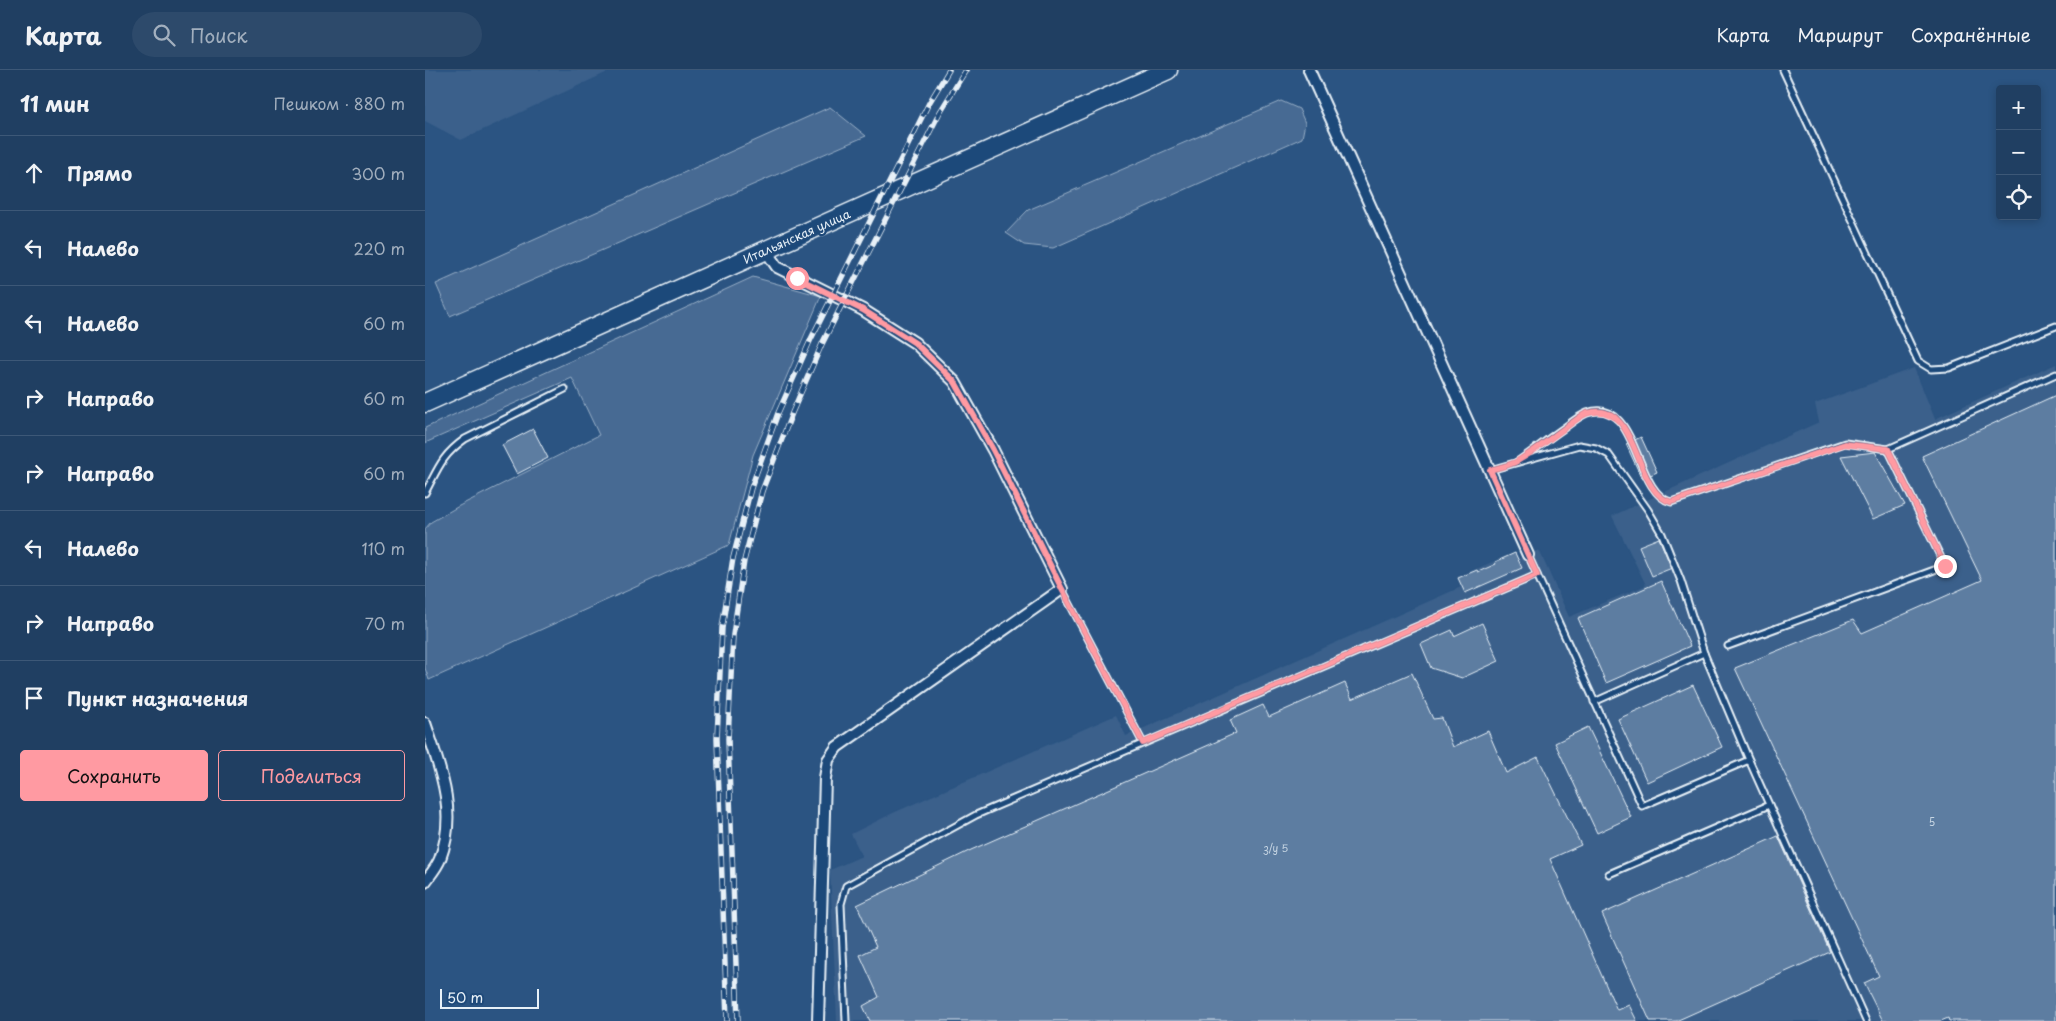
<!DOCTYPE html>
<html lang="ru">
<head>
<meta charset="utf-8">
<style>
	:root { --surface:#203f62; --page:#2d4a6b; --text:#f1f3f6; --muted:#a2afbe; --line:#3d5877; --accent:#ff9aa2 }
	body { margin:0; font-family:"Playpen Sans",sans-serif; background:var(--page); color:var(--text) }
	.controls { position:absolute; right:15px; top:15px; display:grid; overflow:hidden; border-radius:5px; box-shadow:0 2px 8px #0003 }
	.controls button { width:45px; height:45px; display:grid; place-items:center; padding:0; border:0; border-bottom:1px solid var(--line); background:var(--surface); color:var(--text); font:25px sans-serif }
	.scale { position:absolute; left:15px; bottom:12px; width:99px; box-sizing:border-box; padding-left:5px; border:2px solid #e8f1f8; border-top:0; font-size:14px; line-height:18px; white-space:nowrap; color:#e8f1f8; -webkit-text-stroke:4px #1f4a7a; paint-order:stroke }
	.stop { position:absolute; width:15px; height:15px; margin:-11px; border:4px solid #ff9aa2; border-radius:50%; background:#fff }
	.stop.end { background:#ff9aa2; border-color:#fff; box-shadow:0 1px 5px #0008 }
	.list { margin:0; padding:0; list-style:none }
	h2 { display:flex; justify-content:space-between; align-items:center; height:65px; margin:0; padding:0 20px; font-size:21px }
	h2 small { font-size:16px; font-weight:400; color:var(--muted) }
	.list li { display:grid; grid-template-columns:32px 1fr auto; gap:15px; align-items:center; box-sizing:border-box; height:75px; padding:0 20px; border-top:1px solid var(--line) }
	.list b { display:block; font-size:19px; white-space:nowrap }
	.list em { font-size:16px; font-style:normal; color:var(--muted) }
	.actions { display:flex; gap:10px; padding:15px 20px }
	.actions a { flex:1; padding:11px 0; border:1px solid var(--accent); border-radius:5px; text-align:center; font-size:18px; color:var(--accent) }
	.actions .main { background:var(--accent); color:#111 }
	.icon { flex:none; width:28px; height:28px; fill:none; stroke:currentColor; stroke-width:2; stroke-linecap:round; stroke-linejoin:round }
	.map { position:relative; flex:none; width:1631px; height:951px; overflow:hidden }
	header { display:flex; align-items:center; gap:30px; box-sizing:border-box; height:70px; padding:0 25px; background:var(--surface); border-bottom:1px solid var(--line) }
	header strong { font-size:24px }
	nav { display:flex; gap:28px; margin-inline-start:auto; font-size:18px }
	.search { width:350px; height:45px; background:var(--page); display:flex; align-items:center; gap:12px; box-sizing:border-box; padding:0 18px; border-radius:28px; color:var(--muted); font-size:19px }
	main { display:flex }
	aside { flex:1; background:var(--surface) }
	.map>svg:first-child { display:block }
	.built { fill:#3a608b }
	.green { fill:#476b93; stroke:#98aec6 }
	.building { fill:#5d7da1; stroke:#e8f1f8 }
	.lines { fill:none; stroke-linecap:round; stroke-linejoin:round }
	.service-casing { stroke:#e8f1f8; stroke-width:9 }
	.minor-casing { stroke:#e8f1f8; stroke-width:14 }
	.trunk-casing { stroke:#e8f1f8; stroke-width:21 }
	.service { stroke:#1f4a7a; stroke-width:5 }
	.minor { stroke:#1f4a7a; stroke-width:10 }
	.trunk { stroke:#1f4a7a; stroke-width:18 }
	.rail-casing { stroke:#e8f1f8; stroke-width:5.5 }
	.rail { stroke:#1f4a7a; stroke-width:4; stroke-dasharray:11; stroke-linecap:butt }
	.route { stroke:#ff9aa2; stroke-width:6 }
	.labels { text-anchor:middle; stroke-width:4.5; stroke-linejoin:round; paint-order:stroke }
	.number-label { font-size:10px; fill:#c5d4e2 }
	.street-label { font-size:12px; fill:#e8f1f8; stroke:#1f4a7a }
</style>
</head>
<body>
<header>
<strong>Карта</strong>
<div class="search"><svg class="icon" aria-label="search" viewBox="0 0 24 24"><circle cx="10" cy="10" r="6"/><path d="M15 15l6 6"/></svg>Поиск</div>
<nav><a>Карта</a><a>Маршрут</a><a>Сохранённые</a></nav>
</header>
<main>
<aside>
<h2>11 мин<small>Пешком · 880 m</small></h2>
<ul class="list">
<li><svg class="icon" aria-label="ahead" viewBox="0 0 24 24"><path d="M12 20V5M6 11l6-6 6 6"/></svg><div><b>Прямо</b></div><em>300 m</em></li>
<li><svg class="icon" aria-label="left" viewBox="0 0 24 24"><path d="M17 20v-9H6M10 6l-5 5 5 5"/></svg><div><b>Налево</b></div><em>220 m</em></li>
<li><svg class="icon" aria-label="left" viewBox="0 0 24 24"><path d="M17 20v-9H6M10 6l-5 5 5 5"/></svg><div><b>Налево</b></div><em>60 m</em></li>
<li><svg class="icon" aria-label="right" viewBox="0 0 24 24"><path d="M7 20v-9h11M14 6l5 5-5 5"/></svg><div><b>Направо</b></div><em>60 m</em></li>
<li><svg class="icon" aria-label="right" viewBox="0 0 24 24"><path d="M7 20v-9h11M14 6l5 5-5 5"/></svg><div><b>Направо</b></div><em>60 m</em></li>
<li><svg class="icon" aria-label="left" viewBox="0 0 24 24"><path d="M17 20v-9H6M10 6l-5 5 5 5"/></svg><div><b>Налево</b></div><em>110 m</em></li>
<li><svg class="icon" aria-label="right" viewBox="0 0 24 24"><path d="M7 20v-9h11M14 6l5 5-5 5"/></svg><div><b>Направо</b></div><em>70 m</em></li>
<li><svg class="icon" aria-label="arrive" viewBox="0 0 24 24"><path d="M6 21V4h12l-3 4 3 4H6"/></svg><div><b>Пункт назначения</b></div></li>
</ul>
<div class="actions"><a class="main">Сохранить</a><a>Поделиться</a></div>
</aside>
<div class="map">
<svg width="1631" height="951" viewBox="0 0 1631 951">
	<rect width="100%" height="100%" fill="#2b5482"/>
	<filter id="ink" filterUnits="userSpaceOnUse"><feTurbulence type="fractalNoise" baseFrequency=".02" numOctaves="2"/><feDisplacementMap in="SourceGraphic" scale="10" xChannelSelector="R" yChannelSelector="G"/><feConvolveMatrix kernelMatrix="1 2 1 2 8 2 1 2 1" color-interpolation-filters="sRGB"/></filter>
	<g filter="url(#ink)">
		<g class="built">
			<path d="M0,0H187L36,70L0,51Z"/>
			<path d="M1631,294V951H412L405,800L437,786L426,764L468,743L691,645L701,666L1036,517L1032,507L1091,482L1094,489L1114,480L1144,547L1221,515L1187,446L1394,352L1390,334L1489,298L1510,349Z"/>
		</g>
		<g class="green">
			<path d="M856,31L874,39L880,53L877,68L628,178L599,175L581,163L603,140Z"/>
			<path d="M405,37L441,66L25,246L11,214Z"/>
			<path d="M328,207L396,226L328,385L304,475L4,610L0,598V459L6,452L34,436L174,365L147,308L0,373V358Z"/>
		</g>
		<g class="building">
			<path d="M1631,325V951H1524L1523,948L1516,951H1458L1439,913L1454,906L1310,598L1428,550L1437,563L1557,510L1497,386Z"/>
			<path d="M108,359L123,388L92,404L77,375Z"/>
			<path d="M1216,367L1232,402L1217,409L1201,374Z"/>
			<path d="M1450,382L1480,435L1448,449L1416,386Z"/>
			<path d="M1234,468L1247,498L1227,506L1214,476Z"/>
			<path d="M1090,483L1097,498L1040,523L1033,508L1052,500L1053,502L1071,494L1070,492Z"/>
			<path d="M1236,511L1265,576L1181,613L1153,548Z"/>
			<path d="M1057,553L1074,591L1037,608L1006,598L996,574L1027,560L1029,566Z"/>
			<path d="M987,603L1008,649L1017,648L1028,677L1063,661L1081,703L1113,687L1156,775L1125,789L1192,940L1204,935L1212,951H445L438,936L454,927L435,885L451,877L432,835L546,780L811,663L805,650L838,635L844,647L920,613L927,629Z"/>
			<path d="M1268,615L1297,677L1222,712L1193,649Z"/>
			<path d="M1163,657L1206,747L1172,763L1130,673Z"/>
			<path d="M1353,766L1405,882L1251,951H1225L1177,844Z"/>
		</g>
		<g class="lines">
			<g class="service-casing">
				<g id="service">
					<path d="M1358,0L1493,291L1506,299L1524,298L1631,256"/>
					<path d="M1092,392C1108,381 1123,369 1139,358C1146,353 1154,346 1162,343C1213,325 1209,423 1246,432L1420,373L1463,379L1631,304"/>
					<path d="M1065,400L1154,375L1171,378L1184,385L1223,440L1237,464L1256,511L1279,583L1324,690"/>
					<path d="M0,423C13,399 16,386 40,369L140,319"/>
					<path d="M1103,485L1217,736L1324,690L1441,951"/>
					<path d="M637,519L718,673"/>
					<path d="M1303,576L1520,496L1463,379"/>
					<path d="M1169,632L1279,583"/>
					<path d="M1184,804L1344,735"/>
					<path d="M421,951L416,834L421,816L551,745L1112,505"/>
				</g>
			</g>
			<g class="minor-casing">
				<g id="minor">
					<path d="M884,0L1103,485"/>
					<path d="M341,181L352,197L438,240L490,273L530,312L568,380L637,519L412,677L403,690L400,708L393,951"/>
					<path d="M0,653C15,698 33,742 15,789C12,797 5,805 0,812"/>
				</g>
			</g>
			<g class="trunk-casing">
				<path id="trunk" d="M0,333L743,0"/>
			</g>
			<use href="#service" class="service"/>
			<use href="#minor" class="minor"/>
			<use href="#trunk" class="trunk"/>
			<g class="rail-casing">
				<g id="rail">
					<path d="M302,951L292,668L297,558L308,488L326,418L353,343L386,269L504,33L524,0"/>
					<path d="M313,951L303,669L308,565L319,491L337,421L367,343L397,274L515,42L541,0"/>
				</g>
			</g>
			<use href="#rail" class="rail"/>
		</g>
	</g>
	<g class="lines" filter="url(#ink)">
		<path class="route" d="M372,208L438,240L490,273L530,312L568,380L637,519L718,673L1112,505L1065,400C1074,397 1085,396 1094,390C1111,380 1127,367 1144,355C1150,351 1156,345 1163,343C1215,329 1208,423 1246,432L1420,374L1463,379L1520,496"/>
	</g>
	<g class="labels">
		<g class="number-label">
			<text x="1507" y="756">5</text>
			<text x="851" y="782">з/у 5</text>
		</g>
		<g class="street-label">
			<text transform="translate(372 167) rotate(-24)" y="4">Итальянская улица</text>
		</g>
	</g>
</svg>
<div class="controls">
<button>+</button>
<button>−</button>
<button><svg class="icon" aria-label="locate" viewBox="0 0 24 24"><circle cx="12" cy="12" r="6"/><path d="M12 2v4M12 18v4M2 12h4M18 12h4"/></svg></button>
</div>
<div class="scale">50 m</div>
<div class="stop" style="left:372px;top:208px"></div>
<div class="stop end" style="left:1520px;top:496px"></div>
</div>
</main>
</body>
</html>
